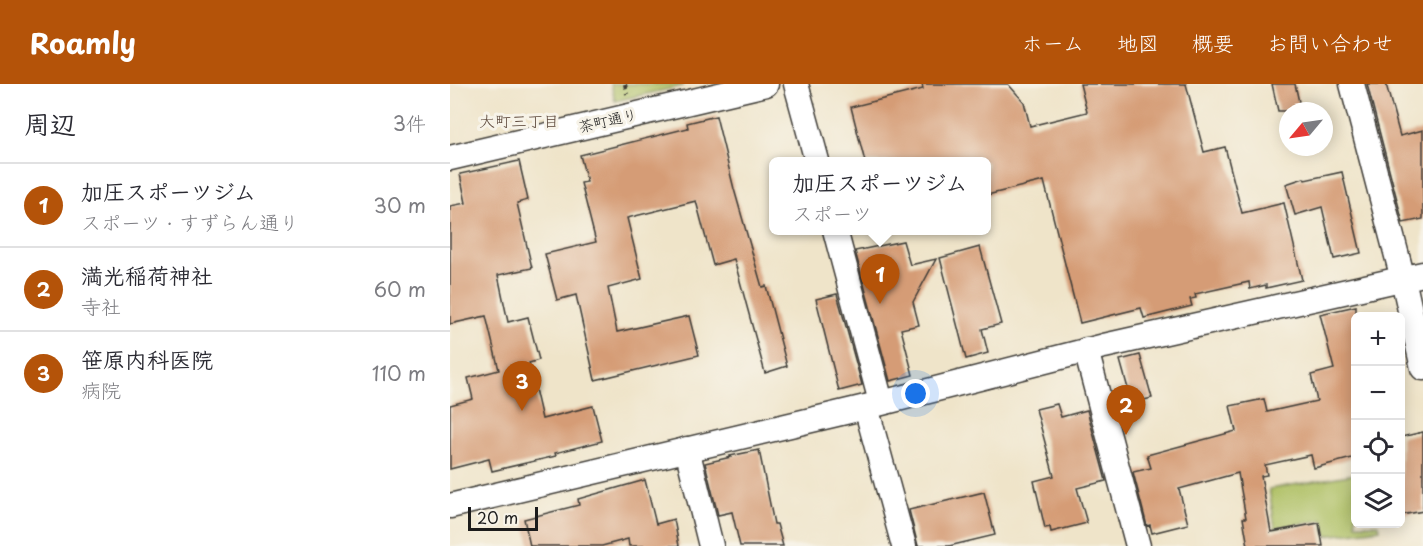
<!DOCTYPE html>
<html lang="ja">
<head>
<meta charset="utf-8">
<style>
	:root { --surface:#fff; --page:#f7f7f7; --text:#2b2b33; --muted:#7c7c81; --line:#e1e1e2; --accent:#b45309 }
	body { margin:0; font-family:"Playpen Sans","Klee One",sans-serif; background:var(--page); color:var(--text) }
	.controls { position:absolute; right:18px; bottom:18px; display:grid; overflow:hidden; border-radius:9px; box-shadow:0 3px 15px #0003 }
	.controls button { width:54px; height:54px; display:grid; place-items:center; padding:0; border:0; border-bottom:2px solid var(--line); background:var(--surface); color:var(--text); font:30px sans-serif }
	.compass { position:absolute; left:829px; top:18px; width:54px; height:54px; border-radius:50%; background:var(--surface); box-shadow:0 3px 15px #0003; rotate:241deg }
	.scale { position:absolute; left:18px; bottom:15px; width:70px; box-sizing:border-box; padding-left:6px; border:3px solid #1c1c1c; border-top:0; font-size:16px; line-height:21px; white-space:nowrap; color:#1c1c1c; -webkit-text-stroke:4px #f7f3e8; paint-order:stroke }
	.you { position:absolute; left:466px; top:310px; width:21px; height:21px; margin:-15px; border:4px solid #fff; border-radius:50%; background:#1a73e8; box-shadow:0 0 0 9px #1a73e833 }
	.badge { display:grid; place-items:center; width:39px; height:39px; border-radius:50%; background:var(--accent); color:#fff; font-size:20px; font-weight:700 }
	.pin { position:absolute; translate:-50% -50px; filter:drop-shadow(0 2px 3px #0008) }
	.pin::after { content:''; position:absolute; top:32px; width:21px; height:18px; background:inherit; clip-path:polygon(0 0,100% 0,50% 100%) }
	.popup { position:absolute; left:319px; top:73px; width:222px; height:78px; box-sizing:border-box; display:grid; place-content:center; border-radius:9px; background:var(--surface); filter:drop-shadow(0 2px 4px #0005); font-size:20px; white-space:nowrap; color:var(--muted) }
	.popup b { font-size:22px; color:var(--text) }
	.popup::after { content:''; position:absolute; left:50%; top:100%; margin-left:-12px; border:12px solid transparent; border-top-color:var(--surface) }
	.list { margin:0; padding:0; list-style:none }
	h2 { display:flex; justify-content:space-between; align-items:center; height:78px; margin:0; padding:0 24px; font-size:26px }
	h2 small { font-size:20px; font-weight:400; color:var(--muted) }
	.list li { display:grid; grid-template-columns:39px 1fr auto; gap:18px; align-items:center; box-sizing:border-box; height:84px; padding:0 24px; border-top:2px solid var(--line) }
	.list b { display:block; font-size:22px; white-space:nowrap }
	.list p { margin:0; font-size:20px; white-space:nowrap; color:var(--muted) }
	.list em { font-size:20px; font-style:normal; color:var(--muted) }
	.icon { flex:none; width:33px; height:33px; fill:none; stroke:currentColor; stroke-width:2; stroke-linecap:round; stroke-linejoin:round }
	.map { position:relative; flex:none; width:973px; height:462px; overflow:hidden }
	header { display:flex; align-items:center; gap:36px; box-sizing:border-box; height:84px; padding:0 30px; background:var(--accent); color:#fff }
	header strong { font-size:28px }
	nav { display:flex; gap:33px; margin-inline-start:auto; font-size:21px }
	main { display:flex }
	aside { flex:1; background:var(--surface) }
	.map>svg:first-child { display:block }
	.green { fill:#aec063; stroke:#656e40; stroke-width:1.5 }
	.building { fill:#d59c76 }
	.lines { fill:none; stroke-linecap:round; stroke-linejoin:round }
	.minor-casing { stroke:#3c3a36; stroke-width:27 }
	.path { stroke:#3c3a36; stroke-width:4; stroke-dasharray:4.5 4.5; stroke-linecap:butt }
	.minor { stroke:#fff; stroke-width:24 }
	.labels { text-anchor:middle; stroke-width:6; stroke-linejoin:round; paint-order:stroke }
	.street-label { font-size:15px; fill:#1c1c1c; stroke:#f7f3e8 }
	.neighbourhood-label { font-size:16px; fill:#5d493c; stroke:#f7f3e8 }
</style>
</head>
<body>
<header>
<strong>Roamly</strong>
<nav><a>ホーム</a><a>地図</a><a>概要</a><a>お問い合わせ</a></nav>
</header>
<main>
<aside>
<h2>周辺<small>3件</small></h2>
<ul class="list">
<li><span class="badge">1</span><div><b>加圧スポーツジム</b><p>スポーツ · すずらん通り</p></div><em>30 m</em></li>
<li><span class="badge">2</span><div><b>満光稲荷神社</b><p>寺社</p></div><em>60 m</em></li>
<li><span class="badge">3</span><div><b>笹原内科医院</b><p>病院</p></div><em>110 m</em></li>
</ul>
</aside>
<div class="map">
<svg width="973" height="462" viewBox="0 0 973 462">
	<rect width="100%" height="100%" fill="#f7f3e8"/>
	<filter id="ink" filterUnits="userSpaceOnUse"><feTurbulence type="fractalNoise" baseFrequency=".0167" numOctaves="2"/><feDisplacementMap in="SourceGraphic" scale="12" xChannelSelector="R" yChannelSelector="G"/><feConvolveMatrix kernelMatrix="1 2 1 2 8 2 1 2 1" color-interpolation-filters="sRGB"/></filter>
	<filter id="wash" filterUnits="userSpaceOnUse"><feTurbulence type="fractalNoise" baseFrequency=".008" numOctaves="4" result="noise"/><feDisplacementMap in="SourceGraphic" scale="24" xChannelSelector="R" yChannelSelector="G"/><feGaussianBlur stdDeviation="1.35" result="paint"/><feColorMatrix in="noise" values="0 0 0 0 0 0 0 0 0 0 0 0 0 0 0 0 0 1.4 0 .05"/><feComposite in="paint" operator="in"/></filter>
	<g filter="url(#wash)">
		<rect width="100%" height="100%" fill="#efe4c9"/>
		<g class="green">
			<path d="M161,0H232L233,2L165,17Z"/>
			<path d="M905,390L906,440H929L930,445L877,452L873,436L825,444L819,405Z"/>
		</g>
		<g id="blocks">
			<g class="building">
				<path d="M472,0H558L574,18L580,42L637,28L630,0H736L754,68L775,63L792,129L834,119L852,196L816,204V201L800,205L799,198L745,210L746,214L740,215L742,222L694,234L691,224L630,239L594,97L537,111V78H415L401,23L473,5Z"/>
				<path d="M822,0H845L851,27H828Z"/>
				<path d="M917,0H936L950,52L973,46V135L953,139Z"/>
				<path d="M266,32L284,105L312,203L316,202L337,282L315,289L284,175L263,181L246,117L177,134L192,195L158,204L167,248L239,232L249,271L145,296L126,211L107,216L95,170L146,158L131,99L137,98L130,71L238,44L237,39Z"/>
				<path d="M69,77L78,116L67,119L82,184L48,191L58,238L78,233L89,276L79,279L92,335L143,322L152,357L105,369L106,372L42,387L39,375L0,385V321L23,315L18,294L49,286L36,232L0,240V122L16,119L10,90Z"/>
				<path d="M892,88L911,169L884,175L872,123L845,131L836,100L854,94L855,96Z"/>
				<path d="M453,157L460,181L486,175L463,218L469,241L451,245L463,291L440,297L405,167Z"/>
				<path d="M530,163L551,240L532,245L538,269L516,275L490,174Z"/>
				<path d="M387,210L412,301L389,307L366,215Z"/>
				<path d="M906,222V373L864,384L861,371L815,381L817,391L811,392L821,448L869,439L873,462H798L793,434H796L788,389L729,405L738,440L702,449L700,441L697,442L683,388L701,384L697,371L786,347L780,322L814,315L817,328L867,317L861,291L884,285L870,230Z"/>
				<path d="M690,271L702,314L682,319L670,276Z"/>
				<path d="M607,320L611,333L637,326L656,397L627,404L637,439L601,448L600,443L595,444L584,397L604,392L586,325Z"/>
				<path d="M973,348V427L951,431V353Z"/>
				<path d="M309,366L324,440H327L333,462H290L282,428L268,431L255,379L281,373L280,372Z"/>
				<path d="M195,396L206,440L224,435L229,462H179L178,455L152,462H80L74,435L129,421L128,415Z"/>
				<path d="M534,408L545,451L499,462H468L459,426Z"/>
			</g>
		</g>
	</g>
	<g filter="url(#ink)">
		<use href="#blocks" fill-opacity="0" stroke="#3c3a36" stroke-width="1.5"/>
		<g class="lines">
			<g class="minor-casing">
				<g id="minor">
					<path d="M346,0L367,77"/>
					<path d="M902,0L953,195L973,284"/>
					<path d="M0,74L316,0"/>
					<path d="M385,146L431,318"/>
					<path d="M636,266L688,462"/>
					<path d="M416,323L454,462"/>
					<path d="M237,365L261,462"/>
					<path d="M0,422L416,323L654,262L973,190"/>
				</g>
			</g>
			<path class="path" d="M175,0L177,10"/>
			<use href="#minor" class="minor"/>
		</g>
	</g>
	<g class="labels">
		<g class="street-label">
			<text transform="translate(158 37) rotate(-13)" y="5">茶町通り</text>
		</g>
		<g class="neighbourhood-label">
			<text x="69" y="43">大町三丁目</text>
		</g>
	</g>
</svg>
<div class="controls">
<button>+</button>
<button>−</button>
<button><svg class="icon" aria-label="locate" viewBox="0 0 24 24"><circle cx="12" cy="12" r="6"/><path d="M12 2v4M12 18v4M2 12h4M18 12h4"/></svg></button>
<button><svg class="icon" aria-label="layers" viewBox="0 0 24 24"><path d="M12 4l9 5-9 5-9-5zM3 14l9 5 9-5"/></svg></button>
</div>
<svg class="compass" viewBox="-18 -18 36 36"><path d="M0-13l5 13h-10z" fill="#e53935"/><path d="M0 13l5-13h-10z" fill="#7c7c81"/></svg>
<div class="scale">20 m</div>
<div class="you"></div>
<div class="pin badge" style="left:430px;top:220px">1</div>
<div class="popup"><b>加圧スポーツジム</b>スポーツ</div>
<div class="pin badge" style="left:676px;top:351px">2</div>
<div class="pin badge" style="left:72px;top:327px">3</div>
</div>
</main>
</body>
</html>
